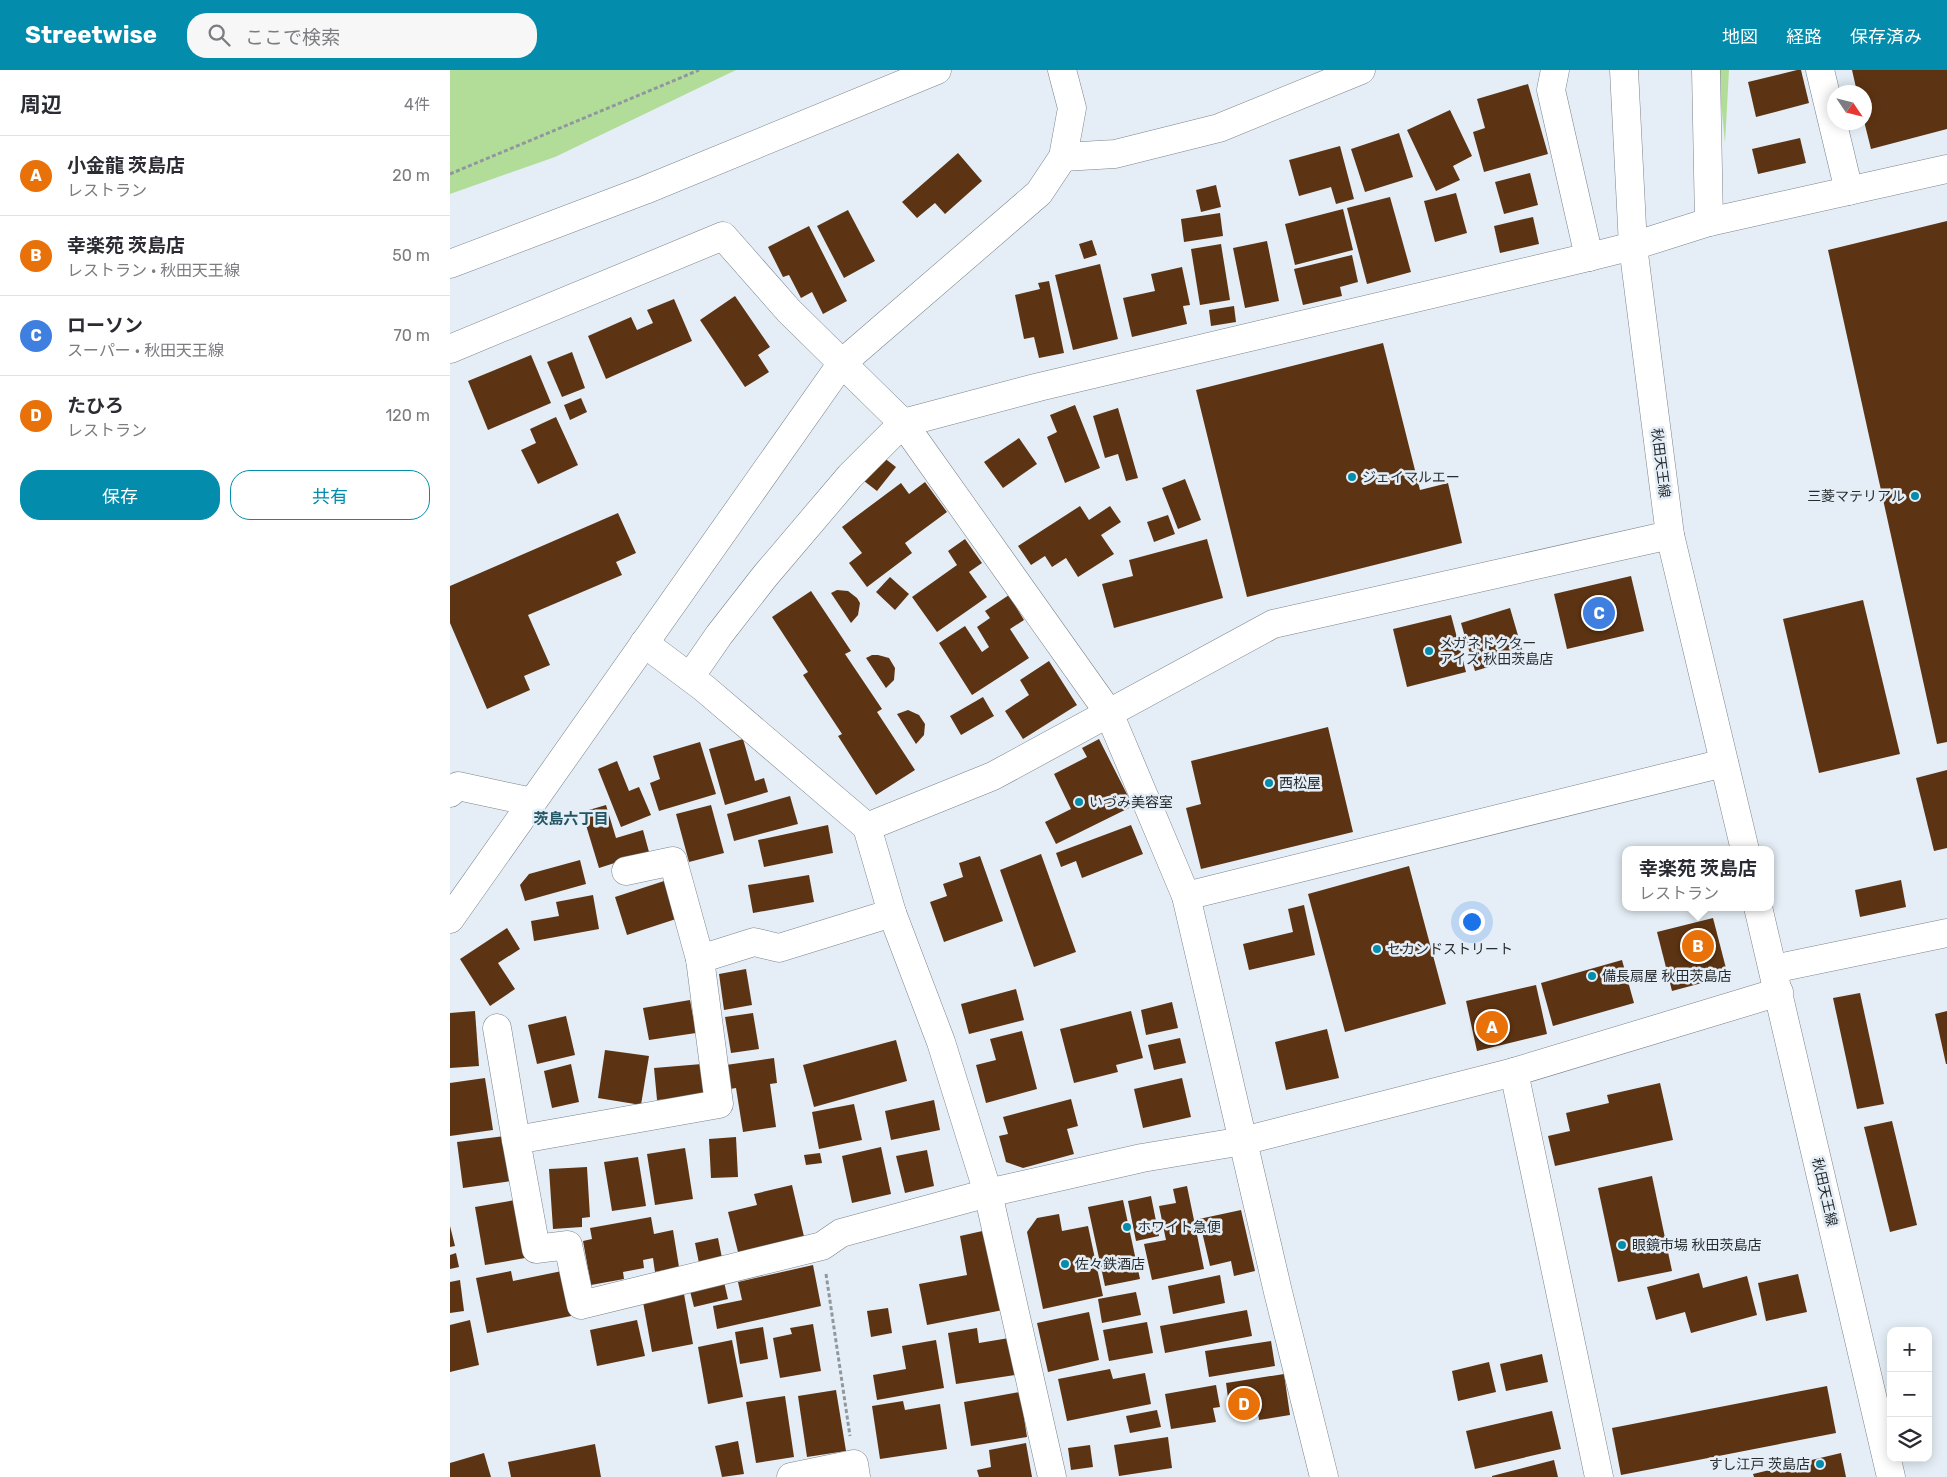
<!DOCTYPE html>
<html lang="ja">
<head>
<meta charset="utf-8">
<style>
	:root { --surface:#fff; --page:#f7f7f7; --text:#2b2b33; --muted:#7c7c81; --line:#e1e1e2; --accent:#038cab }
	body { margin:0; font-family:Rubik,"Noto Sans JP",sans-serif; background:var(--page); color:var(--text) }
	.controls { position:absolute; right:15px; bottom:15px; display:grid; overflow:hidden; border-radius:10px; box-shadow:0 2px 12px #0003 }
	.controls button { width:45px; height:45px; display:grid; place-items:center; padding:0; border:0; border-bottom:1px solid var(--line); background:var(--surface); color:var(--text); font:25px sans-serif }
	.compass { position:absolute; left:1377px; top:15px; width:45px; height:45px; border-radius:50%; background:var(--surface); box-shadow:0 2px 12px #0003; rotate:125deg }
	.you { position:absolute; left:1021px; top:851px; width:18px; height:18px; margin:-12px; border:4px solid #fff; border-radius:50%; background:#1a73e8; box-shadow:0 0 0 8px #1a73e833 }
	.badge { display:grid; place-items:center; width:32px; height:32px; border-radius:50%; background:var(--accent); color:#fff; font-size:16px; font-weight:700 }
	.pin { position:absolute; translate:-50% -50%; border:2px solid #fff; box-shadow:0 1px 5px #0006 }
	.popup { position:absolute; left:1172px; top:776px; width:152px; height:65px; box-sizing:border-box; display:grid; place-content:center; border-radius:10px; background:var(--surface); filter:drop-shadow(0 1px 4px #0005); font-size:16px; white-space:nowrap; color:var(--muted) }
	.popup b { font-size:19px; color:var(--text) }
	.popup::after { content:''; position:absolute; left:50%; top:100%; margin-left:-10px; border:10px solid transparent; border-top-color:var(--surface) }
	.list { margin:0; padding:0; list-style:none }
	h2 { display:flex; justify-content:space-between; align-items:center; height:65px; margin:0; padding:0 20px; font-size:21px }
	h2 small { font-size:16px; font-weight:400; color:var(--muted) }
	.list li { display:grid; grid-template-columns:32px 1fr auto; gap:15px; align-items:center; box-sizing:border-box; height:80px; padding:0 20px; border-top:1px solid var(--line) }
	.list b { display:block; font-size:19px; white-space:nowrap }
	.list p { margin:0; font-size:16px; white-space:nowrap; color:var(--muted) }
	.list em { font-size:16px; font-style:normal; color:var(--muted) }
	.actions { display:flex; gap:10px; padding:15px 20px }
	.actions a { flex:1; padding:11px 0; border:1px solid var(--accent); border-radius:20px; text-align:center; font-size:18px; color:var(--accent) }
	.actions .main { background:var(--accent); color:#fff }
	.icon { flex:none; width:28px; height:28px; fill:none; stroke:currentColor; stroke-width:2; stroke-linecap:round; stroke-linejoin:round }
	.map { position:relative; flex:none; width:1497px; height:1407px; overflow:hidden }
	header { display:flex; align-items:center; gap:30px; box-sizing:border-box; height:70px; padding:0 25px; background:var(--accent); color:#fff }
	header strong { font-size:24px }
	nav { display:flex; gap:28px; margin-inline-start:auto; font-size:18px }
	.search { width:350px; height:45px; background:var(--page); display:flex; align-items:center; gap:12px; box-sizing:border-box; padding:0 18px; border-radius:20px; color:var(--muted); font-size:19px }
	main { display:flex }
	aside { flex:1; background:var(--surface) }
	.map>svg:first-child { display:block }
	.green { fill:#b1dd98 }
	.building { fill:#5c3413 }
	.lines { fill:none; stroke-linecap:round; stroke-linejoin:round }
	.minor-casing { stroke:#7b838b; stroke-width:29 }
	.major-casing { stroke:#7b838b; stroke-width:29 }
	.path { stroke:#91989d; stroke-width:3; stroke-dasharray:4 2.5; stroke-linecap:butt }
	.minor { stroke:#fff; stroke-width:28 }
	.major { stroke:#fff; stroke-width:28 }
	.poi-dot { fill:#038cab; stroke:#e5eef6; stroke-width:2 }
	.labels { text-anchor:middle; stroke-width:5; stroke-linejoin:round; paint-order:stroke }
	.street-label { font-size:14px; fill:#282c2f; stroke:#e5eef6 }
	.poi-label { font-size:14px; fill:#282c2f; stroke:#e5eef6; text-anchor:start }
	.neighbourhood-label { font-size:15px; font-weight:bold; fill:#215564; stroke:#e5eef6 }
</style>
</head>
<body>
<header>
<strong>Streetwise</strong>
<div class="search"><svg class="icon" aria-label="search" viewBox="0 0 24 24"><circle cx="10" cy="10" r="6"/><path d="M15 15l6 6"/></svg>ここで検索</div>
<nav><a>地図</a><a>経路</a><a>保存済み</a></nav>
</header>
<main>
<aside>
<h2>周辺<small>4件</small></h2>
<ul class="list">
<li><span class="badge" style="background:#e8710a">A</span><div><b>小金龍 茨島店</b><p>レストラン</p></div><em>20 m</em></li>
<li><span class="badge" style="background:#e8710a">B</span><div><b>幸楽苑 茨島店</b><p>レストラン · 秋田天王線</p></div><em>50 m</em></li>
<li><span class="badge" style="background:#3f7fe0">C</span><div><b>ローソン</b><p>スーパー · 秋田天王線</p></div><em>70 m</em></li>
<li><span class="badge" style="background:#e8710a">D</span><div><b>たひろ</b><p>レストラン</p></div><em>120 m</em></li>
</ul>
<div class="actions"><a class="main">保存</a><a>共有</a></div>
</aside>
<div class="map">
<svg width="1497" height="1407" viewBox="0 0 1497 1407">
	<rect width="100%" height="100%" fill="#e5eef6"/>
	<g class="green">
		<path d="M0,0H286L105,87L0,124Z"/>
		<path d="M1268,0H1279L1275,73Z"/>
	</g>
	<g class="building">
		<path d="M1347,0H1351L1359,33L1306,47L1298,12Z"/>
		<path d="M1402,0H1497V59L1421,79L1414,51V22H1407Z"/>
		<path d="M1078,14L1098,84L1034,102L1023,62L1035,58L1027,29Z"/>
		<path d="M1000,40L1022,86L1003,96L1010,110L986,121L957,60Z"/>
		<path d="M949,63L963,107L915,122L901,79Z"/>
		<path d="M1350,68L1356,93L1308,104L1302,79Z"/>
		<path d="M890,76L904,129L886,134L881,117L849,126L839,90Z"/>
		<path d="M508,83L532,111L495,144L485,133L467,148L452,132Z"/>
		<path d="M1080,103L1088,135L1054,144L1045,112Z"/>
		<path d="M766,115L771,137L751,142L746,120Z"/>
		<path d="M1006,123L1017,163L985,172L974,131Z"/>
		<path d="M940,127L961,202L917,214L897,138Z"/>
		<path d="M893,139L903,180L845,195L835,154Z"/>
		<path d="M398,140L425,191L394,208L367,156Z"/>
		<path d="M770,143L773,166L734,172L731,149Z"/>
		<path d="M1083,147L1089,174L1050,183L1044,156Z"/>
		<path d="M1497,151V672L1487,674L1378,180Z"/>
		<path d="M359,156L397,231L373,244L362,222L351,228L339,205L333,207L318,177Z"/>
		<path d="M642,170L647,185L634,189L629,174Z"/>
		<path d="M817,171L829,231L795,238L783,178Z"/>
		<path d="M771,174L780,230L750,235L741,179Z"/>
		<path d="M902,185L908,212L890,217L892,226L853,235L844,199Z"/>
		<path d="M650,194L668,269L623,280L605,205Z"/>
		<path d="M732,197L740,235L733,236L737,254L682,267L673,228L705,221L701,204Z"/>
		<path d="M599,211L614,283L589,288L584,267L574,269L565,225L590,219L588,213Z"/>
		<path d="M285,226L320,277L308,285L319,302L295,317L250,250Z"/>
		<path d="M224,229L242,271L156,309L138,266L181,247L187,260L203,253L197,240Z"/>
		<path d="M784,236L786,252L761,256L759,240Z"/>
		<path d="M933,273L970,420L998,413L1012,473L797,527L746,320Z"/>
		<path d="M122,282L135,318L112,327L97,292Z"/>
		<path d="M81,285L101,333L38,360L18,311Z"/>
		<path d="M131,328L137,342L120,350L114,335Z"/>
		<path d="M625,335L650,398L615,413L597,367L607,362L600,345Z"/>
		<path d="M668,338L688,408L676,411L668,384L655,388L643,346Z"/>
		<path d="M106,347L128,395L88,414L71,380L86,373L80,359Z"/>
		<path d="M569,368L587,394L553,418L534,392Z"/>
		<path d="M433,387L446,397L427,421L414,411Z"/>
		<path d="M735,409L751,450L728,459L712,418Z"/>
		<path d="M475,412L497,442L455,473L462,483L417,517L399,493L412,483L392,457L451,413L459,424Z"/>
		<path d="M630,436L639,450L660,436L671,452L651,465L664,484L628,507L616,488L602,497L595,486L581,495L568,476Z"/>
		<path d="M168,443L186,483L166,492L172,505L78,545L100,595L74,606L80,620L37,639L0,553V516Z"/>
		<path d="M718,445L725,464L704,472L697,452Z"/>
		<path d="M515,469L532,493L519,502L537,527L487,562L462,527L507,495L498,481Z"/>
		<path d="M757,469L773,528L664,558L652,514L683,506L679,490Z"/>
		<path d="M1181,506L1194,561L1117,579L1104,524Z"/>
		<path d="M440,507L459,524L445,540L426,522Z"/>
		<path d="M387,520L398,521L407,528L410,533L408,545L401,553L381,523Z"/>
		<path d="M361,521L401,581L395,584L432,639L427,642L465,700L426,725L388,666L392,664L353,605L358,602L322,547Z"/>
		<path d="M559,525L574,550L560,559L579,588L522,625L489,573L515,556L532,582L539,577L527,557L540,548L535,541Z"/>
		<path d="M1413,530L1450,684L1369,703L1333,549Z"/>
		<path d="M1060,538L1074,586L1025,601L1011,553Z"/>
		<path d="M1001,545L1016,602L957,617L943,559Z"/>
		<path d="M422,585H428L439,588L445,598L444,610L436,618L416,588Z"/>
		<path d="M599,591L627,635L573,669L555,641L579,625L570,610Z"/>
		<path d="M533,627L544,646L511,665L500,646Z"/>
		<path d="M458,640L469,645L475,654L474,665L466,674L447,644Z"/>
		<path d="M878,657L903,762L751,799L736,738L751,734L741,691Z"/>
		<path d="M293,669L305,711L314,708L318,722L275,735L259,679Z"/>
		<path d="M649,669L683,736L606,774L595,752L621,739L604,704L637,687L632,678Z"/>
		<path d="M250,672L266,724L209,741L200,713L210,709L203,686Z"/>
		<path d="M167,691L179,721L189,717L201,745L171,757L148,699Z"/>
		<path d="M1497,700V778L1484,781L1466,708Z"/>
		<path d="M340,726L348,754L284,771L277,744Z"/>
		<path d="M156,735L166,768L193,760L199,782L149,798L132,742Z"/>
		<path d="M261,735L274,783L239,792L226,744Z"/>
		<path d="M378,755L383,783L314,797L308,770Z"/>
		<path d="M681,755L693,784L632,808L626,791L611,797L606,783Z"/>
		<path d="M591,784L626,882L584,897L550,800Z"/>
		<path d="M530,786L553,851L494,872L480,832L497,826L493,814L513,807L509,793Z"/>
		<path d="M130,790L136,814L75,831L70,815L79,804Z"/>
		<path d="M959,796L996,934L895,962L858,824Z"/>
		<path d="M359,805L364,832L303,843L298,815Z"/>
		<path d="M1451,810L1456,837L1410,847L1405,820Z"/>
		<path d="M214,811L226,849L177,865L165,827Z"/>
		<path d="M143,825L149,859L84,871L81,851L109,846L106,832Z"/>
		<path d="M854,835L865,885L799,900L793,874L843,862L838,839Z"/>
		<path d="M1263,848L1278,906L1222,921L1207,862Z"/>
		<path d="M57,858L70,879L48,893L65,919L40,936L10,889Z"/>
		<path d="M1172,890L1184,933L1103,956L1091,913Z"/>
		<path d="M296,899L302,935L274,940L269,904Z"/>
		<path d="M1086,915L1097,964L1027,981L1016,931Z"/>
		<path d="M566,919L574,950L519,964L511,934Z"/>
		<path d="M1410,923L1434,1034L1407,1039L1383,928Z"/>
		<path d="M240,930L246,963L199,970L193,938Z"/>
		<path d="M722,932L728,958L696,965L691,940Z"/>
		<path d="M25,941L29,996L0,998V943Z"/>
		<path d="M681,941L693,988L666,995L668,1002L624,1013L610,959Z"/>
		<path d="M1497,941V994H1496L1485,944Z"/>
		<path d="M303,943L309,979L281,983L275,947Z"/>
		<path d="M116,946L125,985L87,994L78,955Z"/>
		<path d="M877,959L889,1008L836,1020L825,972Z"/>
		<path d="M572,961L587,1019L536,1033L526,995L546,990L540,969Z"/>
		<path d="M730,968L736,993L704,1000L698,975Z"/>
		<path d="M446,970L457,1011L364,1037L353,995Z"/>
		<path d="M155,980L199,986L191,1035L148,1028Z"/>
		<path d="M324,988L327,1013L320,1014L326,1057L293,1062L286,1018L280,1019L276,995Z"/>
		<path d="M121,994L129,1032L102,1038L94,1001Z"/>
		<path d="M252,994L254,1027L207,1030L204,998Z"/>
		<path d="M35,1008L43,1060L0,1066V1013Z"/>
		<path d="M732,1008L741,1047L693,1058L684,1019Z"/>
		<path d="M1210,1013L1223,1070L1105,1096L1098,1066L1120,1061L1116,1043L1159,1033L1157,1025Z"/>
		<path d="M621,1029L628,1056L617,1059L624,1084L573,1098L556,1092L549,1066L558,1064L553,1047Z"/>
		<path d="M484,1030L490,1060L441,1070L435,1041Z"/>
		<path d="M404,1034L412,1070L369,1079L362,1042Z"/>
		<path d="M1442,1051L1467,1155L1440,1162L1414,1057Z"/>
		<path d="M55,1066L61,1111L13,1118L7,1072Z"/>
		<path d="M286,1067L288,1107L261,1108L259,1069Z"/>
		<path d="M431,1077L441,1124L402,1133L392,1086Z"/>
		<path d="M235,1078L243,1129L205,1135L197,1084Z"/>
		<path d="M477,1080L484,1116L455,1123L446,1086Z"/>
		<path d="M370,1083L372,1093L356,1095L354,1085Z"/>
		<path d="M188,1087L196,1136L162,1141L154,1092Z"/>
		<path d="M137,1097L140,1147L132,1148V1157L103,1159L99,1099Z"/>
		<path d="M1202,1106L1222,1201L1168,1212L1148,1118Z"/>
		<path d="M342,1115L355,1171L289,1186L278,1142L307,1135L304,1124Z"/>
		<path d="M737,1116L754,1199L702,1210L694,1174L716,1170L709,1136L726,1133L723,1119Z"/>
		<path d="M701,1126L709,1166L686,1171L678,1131Z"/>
		<path d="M65,1130L75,1188L35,1195L25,1137Z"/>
		<path d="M673,1130L690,1209L655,1216L638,1137Z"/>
		<path d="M791,1140L805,1201L784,1206L781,1191L760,1196L749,1149Z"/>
		<path d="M609,1144L612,1161L638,1156L653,1226L593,1239L577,1162L587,1148Z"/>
		<path d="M201,1147L204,1164L223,1160L229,1197L205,1202L203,1188L193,1190L194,1198L173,1202L174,1209L141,1215L133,1171L142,1169L140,1158Z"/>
		<path d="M0,1156L5,1176L0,1177Z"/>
		<path d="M537,1160L553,1240L477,1255L469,1214L517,1205L510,1166Z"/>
		<path d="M268,1168L272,1188L249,1193L245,1173Z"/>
		<path d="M6,1183L9,1197L0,1199V1185Z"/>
		<path d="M363,1195L371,1236L267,1259L263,1236L292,1230L288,1212Z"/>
		<path d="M61,1201L63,1211L112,1201L121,1246L37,1263L26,1208Z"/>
		<path d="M1249,1203L1253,1218L1297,1206L1307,1245L1241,1263L1235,1242L1206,1250L1197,1217Z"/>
		<path d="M1348,1204L1357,1242L1316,1251L1308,1213Z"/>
		<path d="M770,1205L775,1233L723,1244L718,1216Z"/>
		<path d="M10,1210L14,1241L0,1243V1212Z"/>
		<path d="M274,1212L278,1229L244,1237L240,1221Z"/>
		<path d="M686,1222L691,1245L652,1253L648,1229Z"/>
		<path d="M234,1224L243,1274L202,1282L193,1232Z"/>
		<path d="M438,1238L442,1263L421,1267L417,1241Z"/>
		<path d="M797,1240L802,1266L715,1283L710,1256Z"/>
		<path d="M639,1242L649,1290L598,1302L587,1253Z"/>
		<path d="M20,1250L29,1295L0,1302V1255Z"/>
		<path d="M187,1250L195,1286L147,1296L140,1260Z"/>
		<path d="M697,1252L703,1283L659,1291L653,1260Z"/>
		<path d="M363,1254L371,1301L330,1308L323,1268L342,1264L340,1258Z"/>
		<path d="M313,1257L318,1289L290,1294L285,1262Z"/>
		<path d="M527,1258L529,1273L559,1268L565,1305L506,1314L498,1263Z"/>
		<path d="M282,1270L293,1327L258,1334L248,1277Z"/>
		<path d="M486,1270L494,1318L427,1330L423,1305L456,1299L452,1276Z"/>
		<path d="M821,1271L825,1296L759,1307L755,1281Z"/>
		<path d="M1092,1284L1098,1312L1056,1321L1050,1294Z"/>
		<path d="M1039,1292L1046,1322L1008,1331L1002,1301Z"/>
		<path d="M660,1299L663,1309L695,1303L701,1334L617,1351L608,1309Z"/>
		<path d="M834,1304L840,1345L809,1350L806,1330L779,1335L776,1313Z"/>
		<path d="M766,1315L770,1337L763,1338L766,1352L721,1359L715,1324Z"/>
		<path d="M1377,1316L1386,1363L1171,1405L1162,1358Z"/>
		<path d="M386,1320L396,1381L357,1387L348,1326Z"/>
		<path d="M570,1322L577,1367L521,1376L514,1332Z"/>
		<path d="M335,1326L344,1387L306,1393L296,1332Z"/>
		<path d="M453,1331L455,1340L490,1334L497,1379L430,1389L422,1336Z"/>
		<path d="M707,1340L711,1357L680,1363L676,1346Z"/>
		<path d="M1102,1341L1111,1379L1025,1399L1016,1361Z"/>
		<path d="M718,1367L722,1398L669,1406L664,1375Z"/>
		<path d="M288,1371L294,1404L272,1407L265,1376Z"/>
		<path d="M576,1373L582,1407H529L527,1400L541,1397L539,1380Z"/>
		<path d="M145,1374L151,1407H61L58,1392Z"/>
		<path d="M640,1375L643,1397L621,1400L618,1378Z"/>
		<path d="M34,1383L41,1407H0V1393Z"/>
		<path d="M1391,1383L1396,1407H1304L1303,1404Z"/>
		<path d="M1104,1390L1108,1407H1042V1406Z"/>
	</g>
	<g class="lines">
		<g class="minor-casing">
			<g id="minor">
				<path d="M1105,0L1101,20L1139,187"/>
				<path d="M1256,0L1259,152"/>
				<path d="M1370,0L1399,121"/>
				<path d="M613,87L665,84L769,58L911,0"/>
				<path d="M0,194L195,120L487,0"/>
				<path d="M0,279L273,166L339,241L453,353L659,643L736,826L828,1222L874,1407"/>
				<path d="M194,573L254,618L417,757L442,843L491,972L538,1123L602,1407"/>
				<path d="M240,607L269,565L315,506L400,406L453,353L589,317L1139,187L1183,176L1259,152L1497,99"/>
				<path d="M0,723L8,716L82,732"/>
				<path d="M417,757L543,706L823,554L1220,465"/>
				<path d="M176,801L223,791L250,889"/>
				<path d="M736,826L1274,693"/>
				<path d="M442,843L329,878L304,872L250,889L269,1034L66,1070L86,1179L118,1175L131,1235L372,1176L391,1163L538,1123L692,1088L793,1071L1064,1002L1329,922"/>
				<path d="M0,849L392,293L589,123L613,87L622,38L612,0"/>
				<path d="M1323,899L1497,863"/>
				<path d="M47,958L66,1070"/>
				<path d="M1064,1002L1149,1407"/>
				<path d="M341,1407L404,1394L406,1407"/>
			</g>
		</g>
		<g class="major-casing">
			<g id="major">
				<path d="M1174,0L1183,176L1220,465L1295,780"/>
				<path d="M1308,837L1441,1407"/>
			</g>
		</g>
		<g class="path">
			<path d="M0,104L249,0"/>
			<path d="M376,1204L400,1366"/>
		</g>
		<use href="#minor" class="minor"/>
		<use href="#major" class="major"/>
	</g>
	<g class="poi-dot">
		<circle cx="902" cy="407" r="5"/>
		<circle cx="1465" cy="426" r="5"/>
		<circle cx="979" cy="581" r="5"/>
		<circle cx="819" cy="713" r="5"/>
		<circle cx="629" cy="732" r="5"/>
		<circle cx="927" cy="879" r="5"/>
		<circle cx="1142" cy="906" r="5"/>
		<circle cx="677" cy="1157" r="5"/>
		<circle cx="1172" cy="1175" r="5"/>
		<circle cx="615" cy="1194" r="5"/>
		<circle cx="1370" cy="1394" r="5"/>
	</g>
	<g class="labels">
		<g class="street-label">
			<text transform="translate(1211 393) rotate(83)" y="5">秋田天王線</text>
			<text transform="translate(1375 1122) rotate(77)" y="5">秋田天王線</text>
		</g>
		<g class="poi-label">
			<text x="912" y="412">ジェイマルエー</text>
			<text x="1455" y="431" text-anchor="end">三菱マテリアル</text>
			<text x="989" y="578">メガネドクター<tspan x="989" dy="16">アイズ 秋田茨島店</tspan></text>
			<text x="829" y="718">西松屋</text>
			<text x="639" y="737">いづみ美容室</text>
			<text x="937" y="884">セカンドストリート</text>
			<text x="1152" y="911">備長扇屋 秋田茨島店</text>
			<text x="687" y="1162">ホワイト急便</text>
			<text x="1182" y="1180">眼鏡市場 秋田茨島店</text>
			<text x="625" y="1199">佐々鉄酒店</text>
			<text x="1360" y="1399" text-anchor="end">すし江戸 茨島店</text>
		</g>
		<g class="neighbourhood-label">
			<text x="121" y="754">茨島六丁目</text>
		</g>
	</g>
</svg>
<div class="controls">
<button>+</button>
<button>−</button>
<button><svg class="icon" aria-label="layers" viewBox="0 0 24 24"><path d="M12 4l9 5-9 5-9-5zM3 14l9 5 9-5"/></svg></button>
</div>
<svg class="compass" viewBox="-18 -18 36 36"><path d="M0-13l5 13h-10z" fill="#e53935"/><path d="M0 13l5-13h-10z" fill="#7c7c81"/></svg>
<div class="you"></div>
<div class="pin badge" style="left:1042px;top:957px;background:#e8710a">A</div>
<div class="pin badge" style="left:1248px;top:876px;background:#e8710a">B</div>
<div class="popup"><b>幸楽苑 茨島店</b>レストラン</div>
<div class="pin badge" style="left:1149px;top:543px;background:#3f7fe0">C</div>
<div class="pin badge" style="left:794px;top:1334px;background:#e8710a">D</div>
</div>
</main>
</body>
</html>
